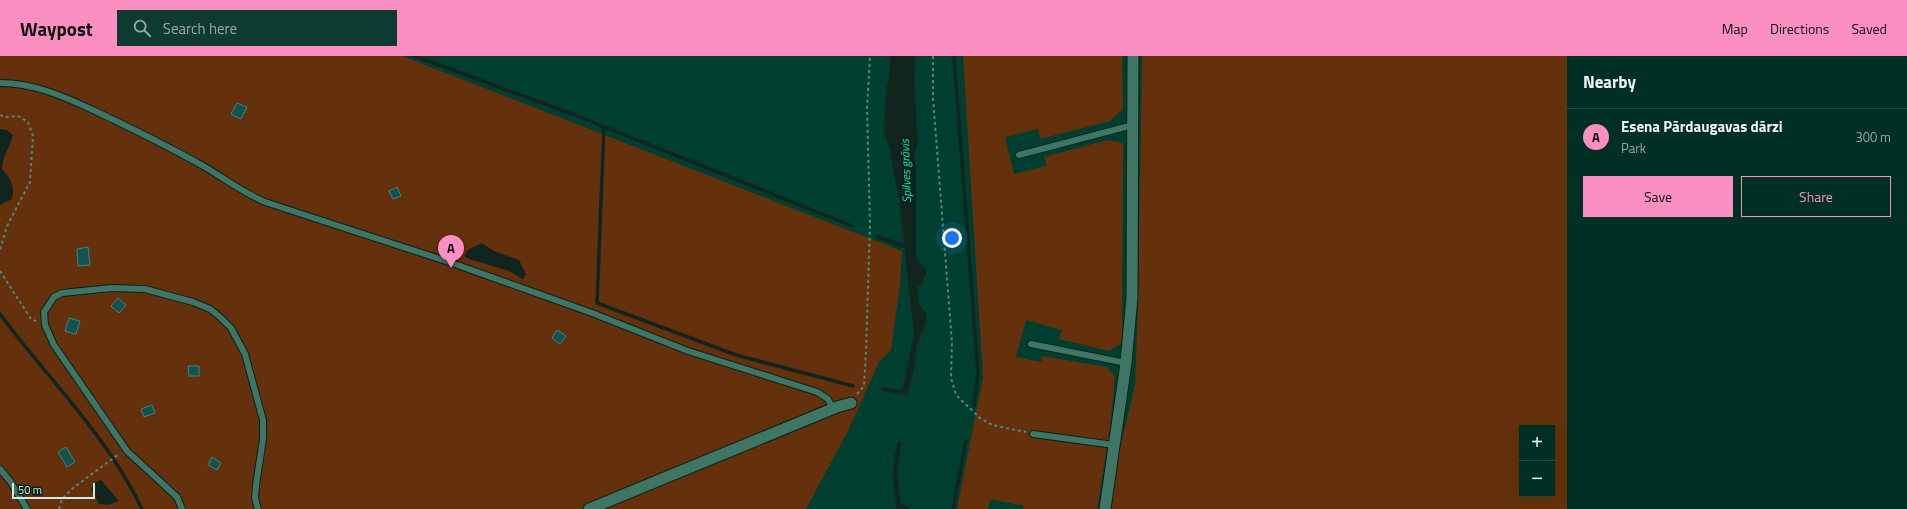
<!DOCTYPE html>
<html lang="en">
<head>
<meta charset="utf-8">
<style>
	:root { --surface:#002f24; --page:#0e3b31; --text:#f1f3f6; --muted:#95a9a6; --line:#224a41; --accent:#fc8fc2 }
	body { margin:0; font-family:"Titillium Web",sans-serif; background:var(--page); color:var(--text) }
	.controls { position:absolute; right:12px; bottom:12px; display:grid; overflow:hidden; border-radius:0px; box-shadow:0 4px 16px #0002 }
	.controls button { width:36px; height:36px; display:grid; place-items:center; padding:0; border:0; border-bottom:1px solid var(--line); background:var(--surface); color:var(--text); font:20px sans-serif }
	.scale { position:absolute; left:12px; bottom:10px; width:83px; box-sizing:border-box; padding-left:4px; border:2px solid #d1ece2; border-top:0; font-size:11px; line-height:14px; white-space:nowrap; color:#d1ece2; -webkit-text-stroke:3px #0a211a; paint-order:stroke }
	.you { position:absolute; left:952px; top:182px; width:14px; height:14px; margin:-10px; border:3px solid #fff; border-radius:50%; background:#1a73e8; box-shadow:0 0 0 6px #1a73e833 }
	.badge { display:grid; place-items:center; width:26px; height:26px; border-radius:50%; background:var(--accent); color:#111; font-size:13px; font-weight:700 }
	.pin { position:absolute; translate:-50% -33px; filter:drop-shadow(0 1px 2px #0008) }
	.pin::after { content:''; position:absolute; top:21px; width:14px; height:12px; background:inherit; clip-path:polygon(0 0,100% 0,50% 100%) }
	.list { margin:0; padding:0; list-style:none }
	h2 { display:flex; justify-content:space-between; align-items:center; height:52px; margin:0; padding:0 16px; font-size:17px }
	h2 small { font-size:13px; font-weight:400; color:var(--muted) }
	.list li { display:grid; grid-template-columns:26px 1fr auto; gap:12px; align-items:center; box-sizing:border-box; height:56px; padding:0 16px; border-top:1px solid var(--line) }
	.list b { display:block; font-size:15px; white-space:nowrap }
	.list p { margin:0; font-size:13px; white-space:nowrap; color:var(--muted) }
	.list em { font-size:13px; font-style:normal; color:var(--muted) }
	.actions { display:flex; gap:8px; padding:12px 16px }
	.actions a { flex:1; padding:9px 0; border:1px solid var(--accent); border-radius:0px; text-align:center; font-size:14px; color:var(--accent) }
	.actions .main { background:var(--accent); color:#111 }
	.icon { flex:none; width:22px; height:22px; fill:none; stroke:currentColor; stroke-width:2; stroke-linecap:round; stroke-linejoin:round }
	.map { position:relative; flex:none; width:1567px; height:453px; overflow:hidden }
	header { display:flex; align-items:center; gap:24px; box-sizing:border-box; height:56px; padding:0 20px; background:var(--accent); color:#111 }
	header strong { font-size:19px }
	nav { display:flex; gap:22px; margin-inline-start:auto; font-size:14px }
	.search { width:280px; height:36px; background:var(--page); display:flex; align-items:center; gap:10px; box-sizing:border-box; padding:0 14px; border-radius:0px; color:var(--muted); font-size:15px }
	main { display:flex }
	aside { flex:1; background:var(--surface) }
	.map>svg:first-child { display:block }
	.green { fill:#65310d; fill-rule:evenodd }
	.water { fill:#12241e }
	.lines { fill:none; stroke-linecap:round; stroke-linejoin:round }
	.stream { stroke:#12241e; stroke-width:3.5 }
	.building { fill:#105451; stroke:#44817e }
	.service-casing { stroke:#05221a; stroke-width:8 }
	.minor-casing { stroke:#05221a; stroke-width:13 }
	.path { stroke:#568679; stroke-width:2; stroke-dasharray:3 3; stroke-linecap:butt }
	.service { stroke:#3f7564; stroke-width:6 }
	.minor { stroke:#3f7564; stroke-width:11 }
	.labels { text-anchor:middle; stroke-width:4; stroke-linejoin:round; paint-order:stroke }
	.water-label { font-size:12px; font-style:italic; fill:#0fe9ba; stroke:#0a211a }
</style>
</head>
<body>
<header>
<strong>Waypost</strong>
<div class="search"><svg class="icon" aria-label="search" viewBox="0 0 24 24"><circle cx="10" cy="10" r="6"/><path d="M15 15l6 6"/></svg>Search here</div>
<nav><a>Map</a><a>Directions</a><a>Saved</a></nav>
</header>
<main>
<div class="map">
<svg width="1567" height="453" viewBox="0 0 1567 453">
	<rect width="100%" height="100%" fill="#003f30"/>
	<g class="green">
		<path d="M0,0H402L902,195L900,228L891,294L879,306L849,373L806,453H0Z"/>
		<path d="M963,0H1122L1123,53L1110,65L1040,83L1038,73L1005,81L1014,118L1047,110L1044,101L1108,84L1123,87L1122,287L1109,295L1059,283L1062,274L1026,264L1016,301L1041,306L1042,300L1107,311L1115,321L1110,372L1097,453H1023L1024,450L990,443L988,453H957L983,321Z"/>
		<path d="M1142,0H1567V453H1111L1119,397L1135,329L1138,250ZM1522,372H1552V438H1522Z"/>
	</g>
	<g class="water">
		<path d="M890,0H915L914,25L918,87L914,99L916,115V200L918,205L926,213V218L921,229L917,230L919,248L926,258V267L917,288L914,315L907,337H902L914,279L899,143L889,90L884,76L886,37L890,12Z"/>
		<path d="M0,73L7,74L13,79C9,94 3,98 2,113C11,122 15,131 12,143L0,149Z"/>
		<path d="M482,187L494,195L519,204L526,218L524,222L522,223L509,215L466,202L465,200L467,194Z"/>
		<path d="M898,386H902C896,412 897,422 901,448L909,451V453H896L893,422L895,398Z"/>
		<path d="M101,424L119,445L108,449L99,448L91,433L96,426Z"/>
	</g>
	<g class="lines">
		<g class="stream">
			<path d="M415,0L575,59L852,170"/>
			<path d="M954,0L978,317L974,349"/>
			<path d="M604,71L597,247L736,299L853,330"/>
			<path d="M878,181L907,191"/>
			<path d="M0,258C48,323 107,379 142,453"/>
			<path d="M883,333L905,337V335"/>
			<path d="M953,453L966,385"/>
		</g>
	</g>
	<g class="building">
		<path d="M237,47L247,51L241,63L231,58Z"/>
		<path d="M397,131L401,140L393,143L389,135Z"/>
		<path d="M88,191L90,209L78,210L77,193Z"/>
		<path d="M118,242L126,249L119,257L111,250Z"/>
		<path d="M69,262L80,265L76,278L65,275Z"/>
		<path d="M557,274L566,280L560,288L552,282Z"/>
		<path d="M188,310H199V320H189Z"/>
		<path d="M152,349L155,357L144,361L141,353Z"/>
		<path d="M66,391L75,406L67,411L58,396Z"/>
		<path d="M212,401L221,407L217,414L208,409Z"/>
	</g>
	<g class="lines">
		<g class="service-casing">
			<g id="service">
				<path d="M0,27C33,27 63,40 93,54C131,72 168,90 205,111C225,123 244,137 265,146L449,206L592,257L688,295L817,336L828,343L831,349L829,355"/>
				<path d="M1019,99L1133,69"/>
				<path d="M1031,288L1126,307"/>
				<path d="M1033,378L1114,389"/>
				<path d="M0,413L10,425L27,453"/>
				<path d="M182,453L177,441L127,395L54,289L45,269L44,256L54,241L62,237L112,232L145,233L193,246L210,253L220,261L231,272L245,298L263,364V383L256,429L255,442L258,453"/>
			</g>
		</g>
		<g class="minor-casing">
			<g id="minor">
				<path d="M589,453L837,351L851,347"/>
				<path d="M1105,453L1126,307L1132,241L1133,0"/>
			</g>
		</g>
		<g class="path">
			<path d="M933,0V42L952,287L951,322L956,339L980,362L992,369L1026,376"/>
			<path d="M0,59L5,61L18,60L28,66L33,80L30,126L7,170L0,194"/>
			<path d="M0,215L31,263L36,265"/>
			<path d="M857,338L864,330L866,296L870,167L867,53L870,0"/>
			<path d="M59,453L62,443L73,432L119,398"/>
		</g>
		<use href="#service" class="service"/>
		<use href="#minor" class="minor"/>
	</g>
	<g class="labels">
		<g class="water-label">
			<text transform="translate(906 115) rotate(-92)" y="4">Spilves grāvis</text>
		</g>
	</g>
</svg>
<div class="controls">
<button>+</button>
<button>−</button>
</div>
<div class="scale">50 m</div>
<div class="you"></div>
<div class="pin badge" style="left:451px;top:212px">A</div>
</div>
<aside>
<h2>Nearby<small></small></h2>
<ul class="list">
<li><span class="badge">A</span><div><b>Esena Pārdaugavas dārzi</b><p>Park</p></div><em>300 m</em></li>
</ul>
<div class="actions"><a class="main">Save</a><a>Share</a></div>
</aside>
</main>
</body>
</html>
